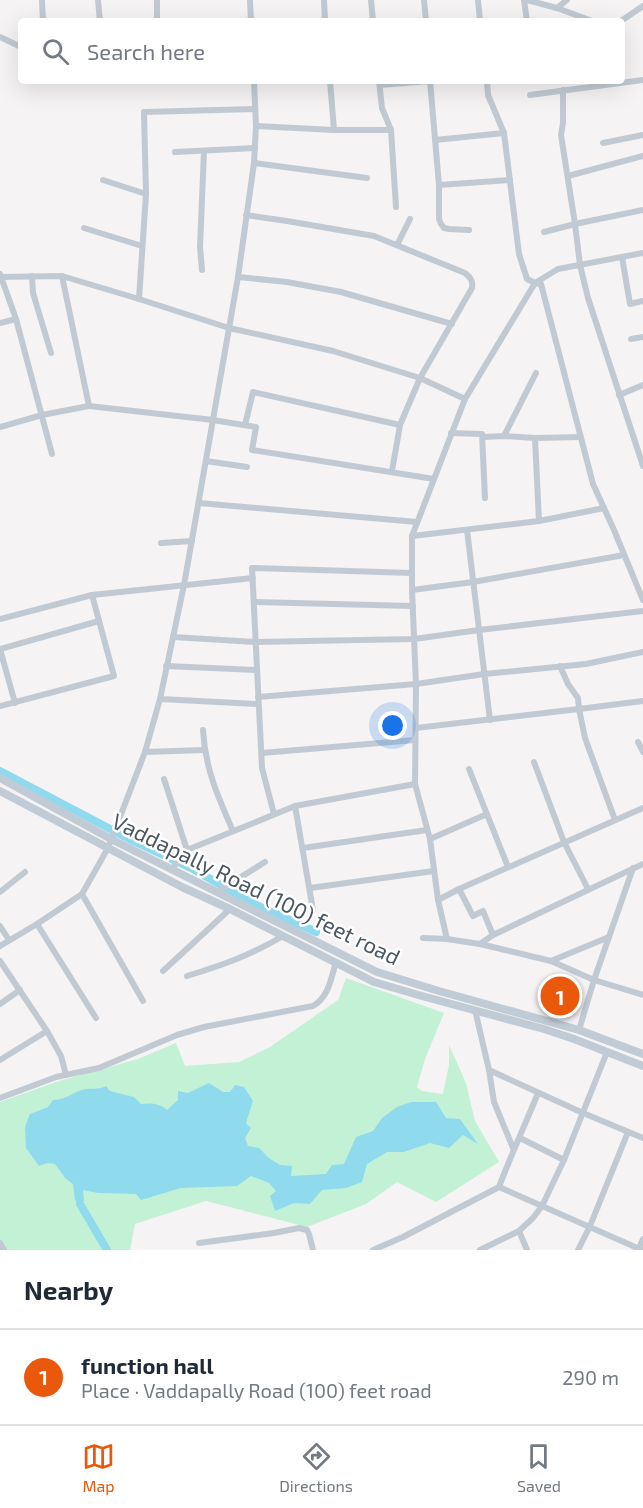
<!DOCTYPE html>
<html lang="en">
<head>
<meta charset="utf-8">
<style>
	:root { --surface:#fff; --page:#f6f6f7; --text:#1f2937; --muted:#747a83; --line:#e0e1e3; --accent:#ea580c }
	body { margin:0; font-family:"Exo 2",sans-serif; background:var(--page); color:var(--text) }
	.you { position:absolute; left:393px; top:726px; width:21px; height:21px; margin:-15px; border:4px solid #fff; border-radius:50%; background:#1a73e8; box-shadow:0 0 0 9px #1a73e833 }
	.badge { display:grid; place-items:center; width:39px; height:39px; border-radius:50%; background:var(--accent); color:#fff; font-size:20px; font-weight:700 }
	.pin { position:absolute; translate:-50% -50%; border:3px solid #fff; box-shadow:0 2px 6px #0006 }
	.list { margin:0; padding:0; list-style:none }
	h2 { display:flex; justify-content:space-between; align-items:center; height:78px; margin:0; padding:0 24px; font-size:26px }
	h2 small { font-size:20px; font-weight:400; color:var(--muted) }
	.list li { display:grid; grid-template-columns:39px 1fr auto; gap:18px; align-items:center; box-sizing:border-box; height:96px; padding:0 24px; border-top:2px solid var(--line) }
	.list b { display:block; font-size:22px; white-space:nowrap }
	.list p { margin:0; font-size:20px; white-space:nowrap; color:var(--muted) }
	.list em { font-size:20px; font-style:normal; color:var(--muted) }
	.icon { flex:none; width:33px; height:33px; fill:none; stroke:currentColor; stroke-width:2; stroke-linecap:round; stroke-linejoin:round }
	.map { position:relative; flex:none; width:643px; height:1250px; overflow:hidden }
	.search { position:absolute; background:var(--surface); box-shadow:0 6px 24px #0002; left:18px; right:18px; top:18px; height:66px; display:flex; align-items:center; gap:15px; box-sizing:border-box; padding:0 21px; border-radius:6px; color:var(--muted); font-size:22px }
	.sheet { height:174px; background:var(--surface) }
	nav { display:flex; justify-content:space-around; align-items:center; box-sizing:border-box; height:84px; border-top:2px solid var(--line); background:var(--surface); font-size:16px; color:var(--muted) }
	nav a { display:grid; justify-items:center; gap:3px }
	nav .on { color:var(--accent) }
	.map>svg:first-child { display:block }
	.green { fill:#c3f1d5 }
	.water { fill:#90daee }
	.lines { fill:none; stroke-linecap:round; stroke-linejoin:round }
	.canal { stroke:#90daee; stroke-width:8 }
	.minor { stroke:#c1cad2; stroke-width:6 }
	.secondary { stroke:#c1cbd6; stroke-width:8 }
	.labels { text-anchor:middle; stroke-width:5; stroke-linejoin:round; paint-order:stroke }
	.street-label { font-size:22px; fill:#4a5661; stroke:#fff }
</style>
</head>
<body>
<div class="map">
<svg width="643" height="1250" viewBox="0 0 643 1250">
	<rect width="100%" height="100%" fill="#f5f3f3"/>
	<path class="green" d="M346,978L444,1013L425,1059L417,1087L422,1091L443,1094L449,1065V1045L466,1083L475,1121L499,1162L436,1202L397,1182L366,1204L307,1227L206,1201L135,1224L130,1250H0V1102L56,1082L138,1059L176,1043L185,1066L239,1062L270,1047L338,1000Z"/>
	<path class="water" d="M209,1083L223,1092H230L235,1085L244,1087L253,1101L246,1123L251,1128L245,1138L248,1146L259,1148L269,1158L280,1165L292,1166L291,1176L326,1174L332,1165L344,1164L356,1137L373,1131L382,1118L397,1107L411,1102H436L446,1118L460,1119L478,1144L463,1135L449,1148L430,1143L404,1152H387L367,1164L362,1182L346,1188L322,1190L310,1204L294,1203L275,1211L270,1196L276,1191L269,1183L251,1176L237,1186L181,1188L141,1200L136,1194L98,1193L83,1190L84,1201L80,1204L75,1200L73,1184L65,1178L55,1164L47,1163L39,1166L26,1148L25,1127L30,1114L48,1107L53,1100C67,1100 74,1091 86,1089C94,1088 99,1090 106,1086L110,1091L134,1097L141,1104C150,1103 159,1103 167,1110L178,1100V1091L188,1093Z"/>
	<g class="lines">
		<g class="canal">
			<path d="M0,771L133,841L193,869L254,904L316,932"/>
			<path d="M80,1204L107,1250"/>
		</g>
		<g class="minor">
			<path d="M42,0L43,21"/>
			<path d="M98,0L100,21"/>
			<path d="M157,0V21"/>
			<path d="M250,0L251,21"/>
			<path d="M324,0L325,21"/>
			<path d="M371,0L373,21"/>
			<path d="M424,0L426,21"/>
			<path d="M478,0L480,21"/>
			<path d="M524,0L527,21"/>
			<path d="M527,0L557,8L592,21"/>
			<path d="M557,8L567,0"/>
			<path d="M621,21L643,6"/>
			<path d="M0,37L21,47"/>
			<path d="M330,81L334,130"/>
			<path d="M379,81L382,108L391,130L396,207"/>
			<path d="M430,81L439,185V219L441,224L444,228L449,229L469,230"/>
			<path d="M380,85L430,81"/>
			<path d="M563,90V123L561,135L575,224L580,265L588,298L643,466"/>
			<path d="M530,95L643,80"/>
			<path d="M256,126L334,130H391"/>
			<path d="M435,140L504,133"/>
			<path d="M603,143L643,135"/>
			<path d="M175,152L255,148"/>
			<path d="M254,163L367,178"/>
			<path d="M568,176L643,156"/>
			<path d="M103,180L146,194"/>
			<path d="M439,185L510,180"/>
			<path d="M246,215L287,221L374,236L465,273C471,278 473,281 472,288L420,378L400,425L392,471"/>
			<path d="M84,228L142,246"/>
			<path d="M544,232L575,224L643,210"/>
			<path d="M397,245L410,219"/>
			<path d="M622,257L630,304L643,301"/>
			<path d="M202,270L200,247L204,151"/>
			<path d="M0,274L16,319L52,454"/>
			<path d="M32,276L33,293L51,353"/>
			<path d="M62,276L89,406"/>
			<path d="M0,277L62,276L139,299L229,328L333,351L420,378L465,399"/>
			<path d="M238,277L287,282L341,292L452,324"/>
			<path d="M535,283L541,284L593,484L614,530L643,600"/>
			<path d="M535,283L558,269L643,253"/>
			<path d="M139,299L146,194L144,112L255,109"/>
			<path d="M0,323L16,319"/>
			<path d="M631,339L643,337"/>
			<path d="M619,395L643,385"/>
			<path d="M245,425L253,392L400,425"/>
			<path d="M0,427L42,415L89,406L213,420L256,427L252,450L434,479"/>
			<path d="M451,433L482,434L485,498"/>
			<path d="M504,436L536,373"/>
			<path d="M483,437L504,436L535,438"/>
			<path d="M206,461L247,467"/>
			<path d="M199,503L417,522"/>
			<path d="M539,521L604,508"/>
			<path d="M467,530L490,720"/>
			<path d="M412,536L539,521L535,438L580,437"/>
			<path d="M161,543L192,541"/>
			<path d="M412,590L473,582L624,555"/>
			<path d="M254,602L413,606"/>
			<path d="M0,619L92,595L253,578"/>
			<path d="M173,637L255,642L414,639L479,630L643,611"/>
			<path d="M0,649L99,621"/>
			<path d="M0,649L15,703"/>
			<path d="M166,666L257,670"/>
			<path d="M560,666L568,684L578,698L579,709L643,701"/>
			<path d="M258,697L416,684L484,674L586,664L643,652"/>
			<path d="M160,699L258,704"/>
			<path d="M0,706L114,676L92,595"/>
			<path d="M416,728L579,709L585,738L615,820"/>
			<path d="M203,730C205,768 218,797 233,831"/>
			<path d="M638,742L643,752"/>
			<path d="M145,752L204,750"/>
			<path d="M262,753L415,740"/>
			<path d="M534,762L564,842L588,889"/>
			<path d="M469,769L508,867"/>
			<path d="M164,779L187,850"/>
			<path d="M295,806L313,910"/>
			<path d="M274,814L262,768L252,568L412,573"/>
			<path d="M430,839L487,814"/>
			<path d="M303,848L427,830"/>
			<path d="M171,870L187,850L295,806L415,784"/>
			<path d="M310,888L434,871"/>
			<path d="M459,889L643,808"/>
			<path d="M0,892L25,872"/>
			<path d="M217,892L265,862"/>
			<path d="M438,900L459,889L473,916L483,911L493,935"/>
			<path d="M37,924L96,1018"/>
			<path d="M0,926L9,940"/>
			<path d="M423,938L447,939L480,944L551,961L594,980L643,995"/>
			<path d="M447,939L438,900L430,839L415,784L416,684L412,590V536L465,399L535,283L527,279L519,254L504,133L488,95L487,81"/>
			<path d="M480,944L493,935L643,864"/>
			<path d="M0,946L37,924L82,894"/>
			<path d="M0,961L47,1031L61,1056L66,1075"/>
			<path d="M551,961L609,937"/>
			<path d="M163,971L230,909"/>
			<path d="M187,976C223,965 251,955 283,936"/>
			<path d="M143,1001L82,894L108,848L145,752L160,699L184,585L238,277L254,163L256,126L254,81"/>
			<path d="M0,1004L20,990"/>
			<path d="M475,1010L489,1070L494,1102L513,1148"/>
			<path d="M579,1030L594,980L633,868"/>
			<path d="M0,1060L47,1031"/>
			<path d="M489,1070L583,1113L643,1138"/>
			<path d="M0,1098L56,1077L99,1068L177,1035L204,1027L313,1006C329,997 331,978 336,962"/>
			<path d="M520,1138L564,1160"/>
			<path d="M499,1187C511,1155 525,1125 538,1093"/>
			<path d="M519,1231L527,1250"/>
			<path d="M0,1243L4,1250"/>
			<path d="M199,1243L274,1233L299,1228L307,1230L309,1234L313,1250"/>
			<path d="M373,1250L403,1237L499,1187L642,1250"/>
			<path d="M480,1250L519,1231L533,1218L542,1206L564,1160L607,1052"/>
			<path d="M578,1250L590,1226L628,1132"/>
			<path d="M638,1250L643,1239"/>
		</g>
		<g class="secondary">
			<path d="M0,778L111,839L377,972L439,991L579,1030L643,1054"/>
			<path d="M0,791L182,887L230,909L374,982L422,996L544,1029L574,1039L643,1066"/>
		</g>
	</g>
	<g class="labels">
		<g class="street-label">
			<text transform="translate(256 889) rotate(26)" y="8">Vaddapally Road (100) feet road</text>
		</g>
	</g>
</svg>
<div class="you"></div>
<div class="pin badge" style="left:560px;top:996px">1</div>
<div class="search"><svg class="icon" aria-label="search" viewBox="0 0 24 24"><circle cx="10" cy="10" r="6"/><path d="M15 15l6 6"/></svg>Search here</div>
</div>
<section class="sheet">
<h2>Nearby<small></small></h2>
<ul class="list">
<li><span class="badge">1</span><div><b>function hall</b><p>Place · Vaddapally Road (100) feet road</p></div><em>290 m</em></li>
</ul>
</section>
<nav>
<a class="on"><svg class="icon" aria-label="map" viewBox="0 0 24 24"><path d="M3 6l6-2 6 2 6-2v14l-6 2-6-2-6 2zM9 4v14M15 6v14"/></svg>Map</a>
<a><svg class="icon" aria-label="directions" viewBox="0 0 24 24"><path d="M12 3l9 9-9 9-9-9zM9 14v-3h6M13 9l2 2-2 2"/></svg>Directions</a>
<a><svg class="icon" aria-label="saved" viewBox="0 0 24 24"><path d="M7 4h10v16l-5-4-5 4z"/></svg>Saved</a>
</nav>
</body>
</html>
